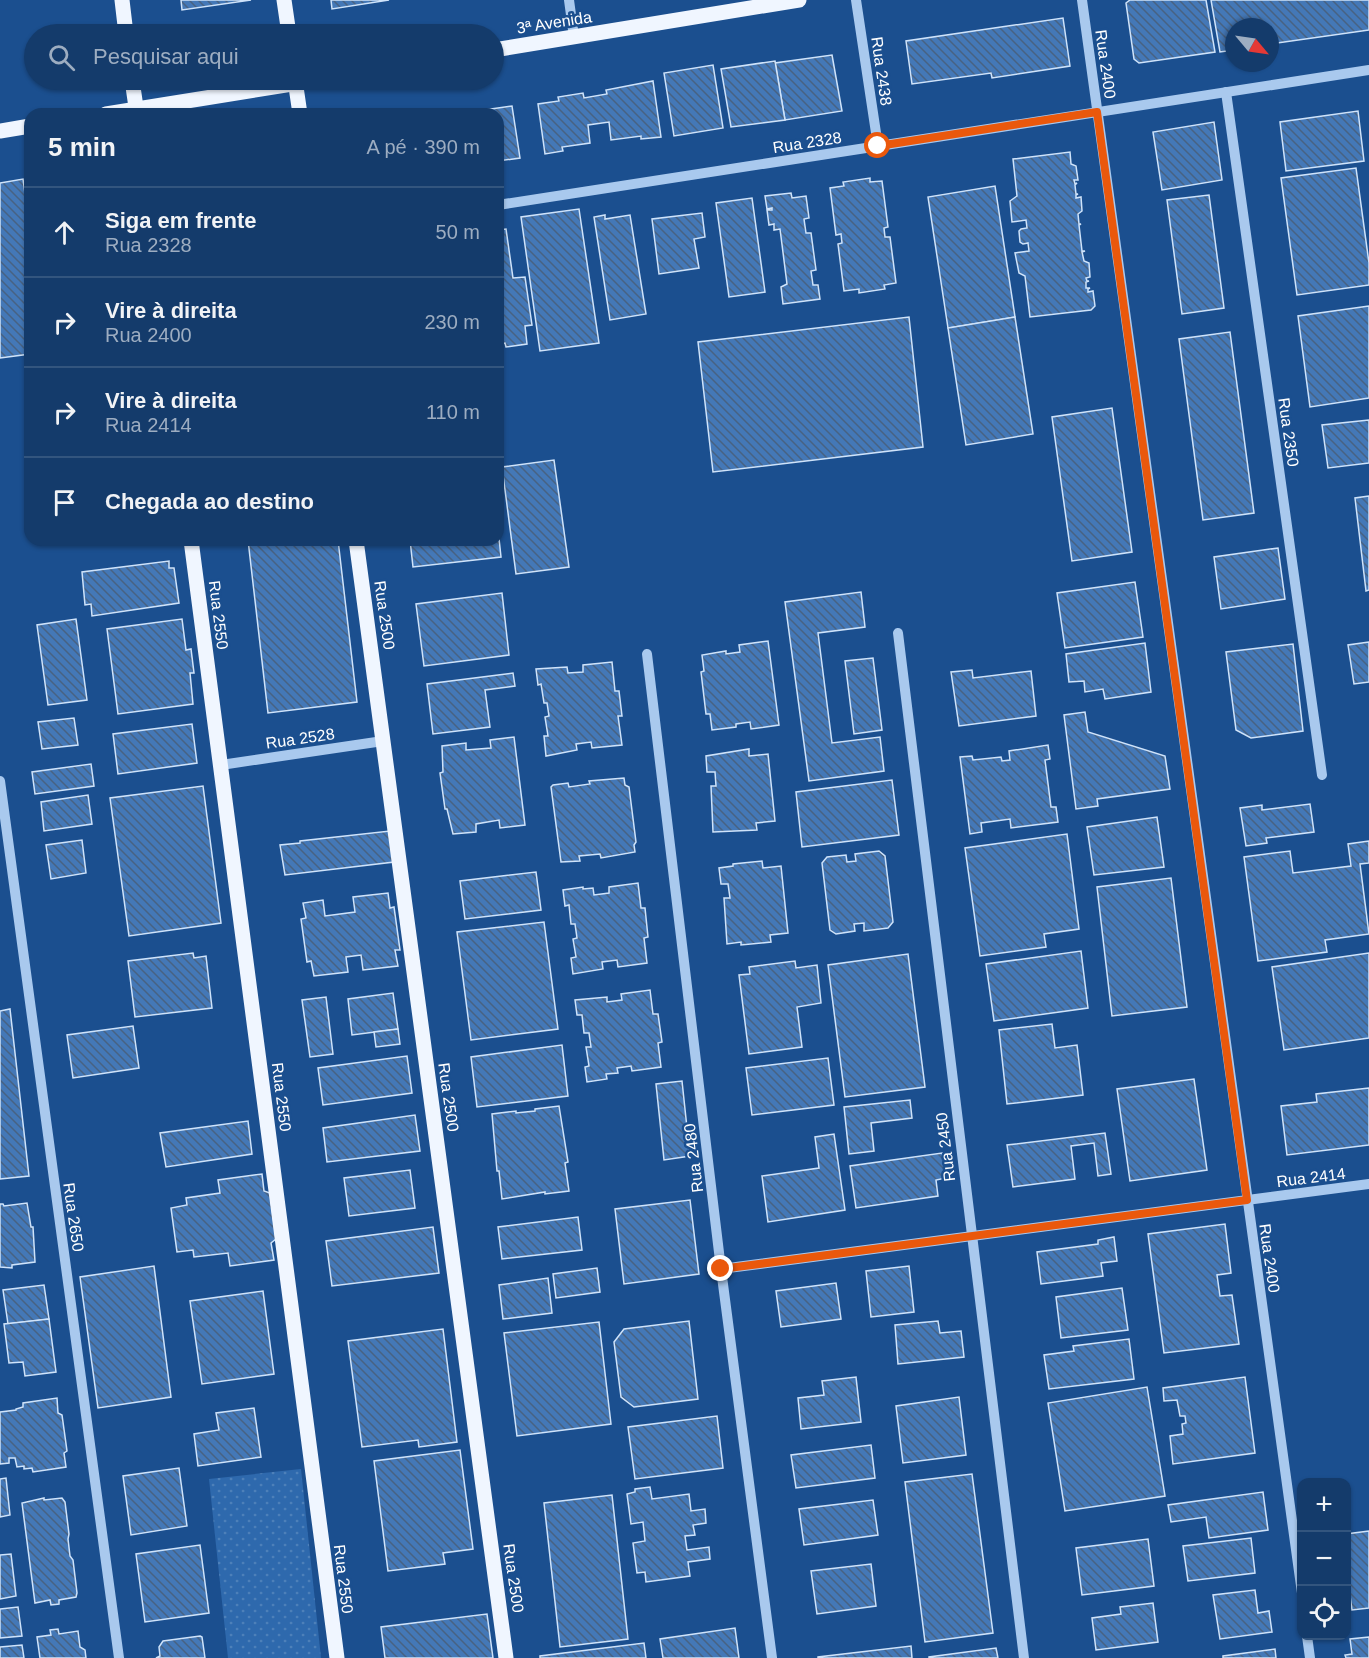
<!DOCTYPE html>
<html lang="pt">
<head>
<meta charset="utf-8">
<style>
	:root { --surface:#143b6b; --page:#1d4271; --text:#f1f3f6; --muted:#9dadc1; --line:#33557e }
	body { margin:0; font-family:Helvetica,sans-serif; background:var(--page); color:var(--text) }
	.controls { position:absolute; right:18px; bottom:18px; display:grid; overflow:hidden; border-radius:12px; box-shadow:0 2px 4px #0004 }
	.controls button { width:54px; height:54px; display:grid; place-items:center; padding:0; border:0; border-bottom:2px solid var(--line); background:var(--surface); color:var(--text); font:30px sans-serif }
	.compass { position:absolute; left:1225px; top:18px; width:54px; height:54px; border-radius:50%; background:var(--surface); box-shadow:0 2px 4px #0004; rotate:119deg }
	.stop { position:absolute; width:18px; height:18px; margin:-14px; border:4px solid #ea580c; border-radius:50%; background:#fff }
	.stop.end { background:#ea580c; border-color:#fff; box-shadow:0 2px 6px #0008 }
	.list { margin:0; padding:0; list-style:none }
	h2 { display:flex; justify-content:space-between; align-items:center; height:78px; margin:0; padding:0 24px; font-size:26px }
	h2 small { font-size:20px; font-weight:400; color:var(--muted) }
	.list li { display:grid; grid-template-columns:39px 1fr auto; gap:18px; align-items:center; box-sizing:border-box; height:90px; padding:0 24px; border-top:2px solid var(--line) }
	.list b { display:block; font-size:22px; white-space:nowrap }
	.list p { margin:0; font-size:20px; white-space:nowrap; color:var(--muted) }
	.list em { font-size:20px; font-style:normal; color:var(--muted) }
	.icon { flex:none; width:33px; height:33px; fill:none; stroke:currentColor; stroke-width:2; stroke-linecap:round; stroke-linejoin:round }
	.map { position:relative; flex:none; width:1369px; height:1658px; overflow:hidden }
	.search { position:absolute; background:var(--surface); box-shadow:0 2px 4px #0004; left:24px; top:24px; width:480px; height:66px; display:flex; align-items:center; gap:15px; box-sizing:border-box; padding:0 21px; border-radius:33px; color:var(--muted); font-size:22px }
	.panel { position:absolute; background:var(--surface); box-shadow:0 2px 4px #0004; left:24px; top:108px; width:480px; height:438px; border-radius:18px }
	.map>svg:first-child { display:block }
	.grass { fill:url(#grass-dots) }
	.building { fill:url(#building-back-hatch); stroke:#cfe3fa; stroke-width:1.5 }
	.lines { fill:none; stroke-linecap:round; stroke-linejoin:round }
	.minor { stroke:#a9c9ee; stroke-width:10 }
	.major { stroke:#f0f6ff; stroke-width:15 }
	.route { stroke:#ea580c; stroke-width:8 }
	.labels { text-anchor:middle; stroke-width:5; stroke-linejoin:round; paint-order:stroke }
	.street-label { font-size:16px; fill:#fff; stroke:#1b4f8f }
</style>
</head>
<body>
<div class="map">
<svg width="1369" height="1658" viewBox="0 0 1369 1658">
	<defs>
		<pattern id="grass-dots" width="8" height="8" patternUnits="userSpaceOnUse" patternTransform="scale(1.5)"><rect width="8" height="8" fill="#2e69ad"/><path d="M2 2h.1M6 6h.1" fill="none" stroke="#4d80b9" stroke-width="1.8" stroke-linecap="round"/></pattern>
		<pattern id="building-back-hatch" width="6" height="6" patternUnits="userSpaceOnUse" patternTransform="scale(1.5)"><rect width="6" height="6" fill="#4478b7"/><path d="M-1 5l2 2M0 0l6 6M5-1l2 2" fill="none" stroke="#486282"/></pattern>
	</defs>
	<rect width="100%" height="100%" fill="#1b4f8f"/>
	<path class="grass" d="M301,1469L321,1658H228L209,1479Z"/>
	<g class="building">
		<path d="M181,0H251L182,10Z"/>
		<path d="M331,0H389L332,9Z"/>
		<path d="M1130,0H1206L1215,52L1139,63L1134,59L1126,3Z"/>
		<path d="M1211,0H1369V30L1270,44V27H1234V50L1220,52Z"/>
		<path d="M1063,18L1070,66L992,78L991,73L912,84L906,41Z"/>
		<path d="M832,55L842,111L785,120L775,63Z"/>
		<path d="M775,61L785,120L731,127L721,69Z"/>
		<path d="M713,65L723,128L674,136L664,73Z"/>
		<path d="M653,81L661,137L641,139V136L611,140L609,122L588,125L590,143L562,147L563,151L545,154L538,104L559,101L558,97L583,93L584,98L607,94L606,90Z"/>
		<path d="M512,106L520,158L498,161V114L463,113Z"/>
		<path d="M1358,111L1364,161L1286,171L1280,122Z"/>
		<path d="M1214,122L1222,180L1162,190L1153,132Z"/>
		<path d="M1070,152L1071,164L1076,166L1078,180H1074L1075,184L1077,183L1075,185L1076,194H1078L1076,195V198L1081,197L1082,211L1078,214L1079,224H1081L1079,225L1082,251H1085L1082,252L1084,261L1089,263L1090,277L1086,278L1087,281H1089L1086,282V288H1090L1088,289V292L1093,291L1095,306L1091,310L1030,317L1025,276L1019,273L1015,253L1029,251L1028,243L1023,244L1020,242L1019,231L1021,229L1027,228L1026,220L1012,222L1010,201L1017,196L1013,159Z"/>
		<path d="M1356,168L1369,263V285L1297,295L1281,178Z"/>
		<path d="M870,178V182L882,181L888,227L884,228L885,237H890L896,283L884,285L885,289L859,293V289L844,291L838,244L842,243L841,234L836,235L830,188L844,186L843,182Z"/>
		<path d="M23,179L30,231V354L0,358V183Z"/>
		<path d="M995,186L1015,317L948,328L928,197Z"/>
		<path d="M791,193L792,198L806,196L809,218L804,219L806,233H811L816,270L811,271L813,285H818L820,299L783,304L781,287L787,284L780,229L774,230V224L769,225L767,210H772V208L767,209L765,196Z"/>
		<path d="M1209,195L1224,308L1182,314L1167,200Z"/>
		<path d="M752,198L765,292L729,297L716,203Z"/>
		<path d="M579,209L599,343L540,351L521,217Z"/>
		<path d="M702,213L705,237L694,239L699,268L659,274L652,219Z"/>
		<path d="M605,215V219L630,215L646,314L610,320L594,217Z"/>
		<path d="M506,229L513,278L525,277L532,325L525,326L527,344L506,347L505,343L498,344V230Z"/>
		<path d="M1369,306V398L1310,407L1298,316Z"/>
		<path d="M909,317L923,447L713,472L698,342Z"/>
		<path d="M1015,317L1033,434L966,445L948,328Z"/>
		<path d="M1230,332L1254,513L1203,520L1179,339Z"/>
		<path d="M498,401L501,427L498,428Z"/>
		<path d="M1112,408L1132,552L1072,561L1052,417Z"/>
		<path d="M1369,420V463L1328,468L1322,425Z"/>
		<path d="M554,460L569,567L516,574L502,467Z"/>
		<path d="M1369,496V590L1366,591L1355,498Z"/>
		<path d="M498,529L501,557L413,567L410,540H498Z"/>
		<path d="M248,540H338L357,702L268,713Z"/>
		<path d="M1278,548L1285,599L1221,609L1214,557Z"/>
		<path d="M169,561V568H174L179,603L92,616L91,604L85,605L82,572Z"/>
		<path d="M1135,582L1143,637L1065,648L1057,593Z"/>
		<path d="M861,592L865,627L818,633L832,743L880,737L884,771L809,781L785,602Z"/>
		<path d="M502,593L509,655L424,666L416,604Z"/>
		<path d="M76,619L87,700L48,705L37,625Z"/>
		<path d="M182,619L186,650L191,649L194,673H190L193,704L118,714L107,629Z"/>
		<path d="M768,641L779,725L751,729L750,722L736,724V727L712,730L710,714H706L701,672L704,671L702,655L726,651V654L740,652L739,645Z"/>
		<path d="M1369,642V682L1354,684L1348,645Z"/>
		<path d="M1145,643L1151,692L1105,699L1103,689L1085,692L1084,681L1069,682L1066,654Z"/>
		<path d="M1293,644L1303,731L1251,738L1236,730L1226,652Z"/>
		<path d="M873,658L882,730L854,734L845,661Z"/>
		<path d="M612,662L615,691H619L622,716H618L622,745L592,748L591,742L576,744L577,750L546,756L544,736H548L545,717L549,716L547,703H544L541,684L538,685L536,669L567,667L568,673L583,672V665Z"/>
		<path d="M972,670L973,678L1031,671L1036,716L959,726L951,672Z"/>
		<path d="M513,673L515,686L485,690L490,727L433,734L427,684Z"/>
		<path d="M1085,712L1088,732L1165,756L1170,789L1097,799L1098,806L1076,809L1064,715Z"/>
		<path d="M74,718L78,745L42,749L38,722Z"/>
		<path d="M192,724L197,763L118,774L113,734Z"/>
		<path d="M514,737L525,825L500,828L499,820L476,824V832L453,834L447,809H445L440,773L443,772L442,746L466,743V750L491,748L490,740Z"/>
		<path d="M1048,745L1050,759L1045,760L1051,807H1056L1058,822L1011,828L1010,819L981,823L982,832L970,834L960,757L972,756L973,760L1001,757L1002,761L1010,760L1009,751Z"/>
		<path d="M749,749V756L768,754L775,821L756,823L757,830L713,832L711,786H716L715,772H707L706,756Z"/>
		<path d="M91,764L94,786L35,794L32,772Z"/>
		<path d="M624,778L625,785L629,787L636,842L634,845L635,852L601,858L600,854L579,856L580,861L561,862L551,787L553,785L568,783L569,787L590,784L589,781Z"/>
		<path d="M892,780L899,835L802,847L796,792Z"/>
		<path d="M203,786L221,923L129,936L110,798Z"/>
		<path d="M88,795L92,824L44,831L41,802Z"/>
		<path d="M1310,804L1314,832L1266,838L1267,843L1246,846L1240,808L1262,805V810Z"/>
		<path d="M1157,817L1164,867L1094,875L1087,827Z"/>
		<path d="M390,831L394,862L285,875L280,845L300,843V841Z"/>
		<path d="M1067,834L1079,929L1044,934L1046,947L980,956L965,848Z"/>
		<path d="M82,840L86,873L51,879L46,845Z"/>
		<path d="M1369,841V863L1360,864L1369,934L1325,940L1327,952L1258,961L1244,857L1290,851L1293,873L1351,866L1348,844Z"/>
		<path d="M879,851L885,856L893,922L888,928L864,931V923L854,924L855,931L836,934L830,930L822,863L827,857L846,855L847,862L856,861L855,854Z"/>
		<path d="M762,861L763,868L781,866L788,933L770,935L771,942L741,945V942L727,944L724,898H730L728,884H721L719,868L733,866V864Z"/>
		<path d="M536,872L541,910L465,919L460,881Z"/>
		<path d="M1171,878L1187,1007L1112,1016L1097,887Z"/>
		<path d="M638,883L641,908H645L648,937L644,938L647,963L618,967L617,960L602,962L603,969L573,974L571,958L576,957L573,939L577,938L575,924H571L569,905L565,906L563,890L583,887V889L593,888L594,895L609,893V887Z"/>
		<path d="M388,893L390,908L394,907L400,950H395L398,966L363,970L361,955L346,957L348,972L314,976L311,961L307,962L301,919L306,918L303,903L323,900L325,916L355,912L353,897Z"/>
		<path d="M544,922L558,1029L471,1040L457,932Z"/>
		<path d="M1081,951L1088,1008L994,1021L986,964Z"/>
		<path d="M193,953L194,958L206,956L212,1008L135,1017L128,961Z"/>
		<path d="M1369,953V1038L1284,1050L1272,967Z"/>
		<path d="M908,954L925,1087L845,1097L828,965Z"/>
		<path d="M795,961L796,968L817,965L821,1003L797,1007L802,1047L749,1054L739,975L750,974L749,967Z"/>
		<path d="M650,990L653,1014H658L662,1042L658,1043L661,1067L632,1071L631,1066L617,1068L618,1073L606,1074L607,1079L587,1082L585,1067L589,1066L586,1047H591L589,1033H584L582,1015H577L575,1000L607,997V1002L622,1000L621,994Z"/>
		<path d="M393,993L398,1029L352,1035L348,999Z"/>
		<path d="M326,997L333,1054L310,1057L302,1000Z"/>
		<path d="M10,1009L29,1176L0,1179V1011Z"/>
		<path d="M1052,1024L1055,1048L1077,1045L1083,1095L1007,1104L999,1030Z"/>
		<path d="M133,1026L139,1068L73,1078L67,1035Z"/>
		<path d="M398,1029L400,1044L376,1047L374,1032Z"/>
		<path d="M562,1045L568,1096L477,1107L471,1057Z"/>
		<path d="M407,1056L412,1093L323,1105L318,1068Z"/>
		<path d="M828,1058L834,1105L752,1115L746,1068Z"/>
		<path d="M1194,1079L1207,1170L1130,1181L1117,1089Z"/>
		<path d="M682,1081L690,1156L664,1160L656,1084Z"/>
		<path d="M1369,1088V1145L1287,1155L1281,1106L1317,1102L1316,1094Z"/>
		<path d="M910,1100L912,1118L871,1123L874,1151L849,1154L844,1107Z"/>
		<path d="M559,1106L568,1162L565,1163L569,1191L545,1194V1192L502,1199L499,1171H497L492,1114L516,1111V1113L535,1111V1109Z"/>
		<path d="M415,1115L420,1151L327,1162L323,1128Z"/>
		<path d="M248,1121L252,1154L166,1167L160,1133Z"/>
		<path d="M1105,1133L1111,1174L1098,1176L1094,1143L1071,1146L1075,1179L1013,1187L1007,1145Z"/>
		<path d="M834,1134L845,1210L768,1222L762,1176L819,1168L815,1137Z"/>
		<path d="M942,1153L946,1178L936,1180L938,1196L856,1208L850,1166Z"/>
		<path d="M410,1170L415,1208L349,1216L344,1178Z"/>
		<path d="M262,1174L264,1191L270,1193L276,1239L271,1243L274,1260L230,1266L228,1253L194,1257L193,1250L177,1252L171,1208L187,1205L186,1198L220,1193L218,1180Z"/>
		<path d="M690,1200L699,1274L624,1284L615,1209Z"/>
		<path d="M27,1203L31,1227H33L35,1262L12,1265V1268L0,1267V1204H3L4,1206Z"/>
		<path d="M578,1217L582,1250L502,1259L498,1227Z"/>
		<path d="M1225,1224L1231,1273L1217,1275L1220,1296L1232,1295L1239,1344L1164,1353L1148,1234Z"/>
		<path d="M433,1227L439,1273L332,1286L326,1241Z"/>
		<path d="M1114,1237L1117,1261L1101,1263L1103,1276L1041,1284L1037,1252L1098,1244V1240Z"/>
		<path d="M154,1266L171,1397L98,1408L80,1277Z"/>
		<path d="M909,1266L914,1312L871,1317L866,1271Z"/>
		<path d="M597,1268L600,1292L556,1298L553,1274Z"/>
		<path d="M548,1278L552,1313L503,1319L499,1285Z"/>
		<path d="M836,1283L841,1319L781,1327L776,1291Z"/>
		<path d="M44,1285L49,1319L8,1324L3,1290Z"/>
		<path d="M1122,1288L1128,1330L1061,1338L1056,1297Z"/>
		<path d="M263,1291L274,1374L202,1384L190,1301Z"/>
		<path d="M49,1319L56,1372L25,1376L23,1362L9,1363L4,1324Z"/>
		<path d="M689,1321L698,1399L634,1407L621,1397L614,1342L624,1329Z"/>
		<path d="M938,1321L940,1333L961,1331L964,1357L898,1364L895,1325Z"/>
		<path d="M599,1322L611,1424L517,1436L504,1333Z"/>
		<path d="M443,1329L457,1442L419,1447L418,1440L362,1447L348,1341Z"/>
		<path d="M1129,1339L1134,1379L1049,1389L1044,1355L1074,1351L1073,1346Z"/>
		<path d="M856,1377L861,1422L801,1429L798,1398L824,1395L822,1381Z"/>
		<path d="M1245,1377L1255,1453L1173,1464L1170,1436L1183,1434L1182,1424L1186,1423L1185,1416H1180L1177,1400L1164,1401L1163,1388Z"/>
		<path d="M1147,1387L1165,1496L1065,1511L1048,1403Z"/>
		<path d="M959,1397L966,1455L903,1463L896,1406Z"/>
		<path d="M57,1398L58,1413L62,1415L67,1451L64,1453L66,1467L33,1472L32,1468L24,1469V1466L17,1467L15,1458H9V1463L0,1464V1412L16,1410V1409L23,1407V1403Z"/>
		<path d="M254,1408L261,1457L198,1466L194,1434L219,1430L216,1413Z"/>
		<path d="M717,1416L723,1468L635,1479L628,1427Z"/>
		<path d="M871,1445L875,1478L796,1488L791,1455Z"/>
		<path d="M460,1450L473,1549L443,1553L445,1564L388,1571L374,1461Z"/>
		<path d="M179,1468L187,1526L131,1535L123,1476Z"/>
		<path d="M972,1474L993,1633L925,1642L905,1482Z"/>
		<path d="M6,1478L10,1515L0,1517V1479Z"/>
		<path d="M650,1487L652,1499L689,1494L691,1511L705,1509L706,1523L693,1525L695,1535L685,1536L687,1550L709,1547L710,1559L688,1562L690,1576L646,1582L645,1572L637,1573L633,1543L645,1541L643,1522L631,1524L627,1494L635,1492V1489Z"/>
		<path d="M1263,1492L1268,1530L1209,1538L1206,1517L1171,1522L1168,1505Z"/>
		<path d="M612,1495L628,1639L560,1647L544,1503Z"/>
		<path d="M44,1498V1500L62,1498L65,1502L69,1534L68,1539L70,1556L73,1560L77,1593L76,1597L59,1600V1604L51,1605L50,1600L35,1603L22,1503Z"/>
		<path d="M873,1500L878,1535L804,1545L799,1509Z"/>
		<path d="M1369,1531V1608L1352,1610L1346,1566V1534Z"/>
		<path d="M1251,1538L1255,1573L1188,1581L1183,1546Z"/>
		<path d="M1148,1539L1154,1586L1082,1595L1076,1548Z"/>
		<path d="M200,1545L209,1613L145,1622L136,1554Z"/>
		<path d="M11,1554L16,1596L0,1599V1555Z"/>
		<path d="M871,1564L876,1606L817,1614L811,1571Z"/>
		<path d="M1255,1590L1258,1613L1269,1611L1272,1632L1220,1639L1213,1595Z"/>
		<path d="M1153,1603L1158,1642L1096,1650L1092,1618L1121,1614L1120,1607Z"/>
		<path d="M18,1607L22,1636L0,1638V1609Z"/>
		<path d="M487,1614L493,1658H385L381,1627Z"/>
		<path d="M735,1628L739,1658H663L660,1639Z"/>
		<path d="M58,1629L59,1634L78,1631L80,1647L85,1650L86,1658H40L37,1637L51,1635L50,1630Z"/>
		<path d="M200,1636L202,1637L205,1658H156L160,1656L159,1647L163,1641Z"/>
		<path d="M1369,1637V1658H1346L1345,1655L1352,1654L1350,1639Z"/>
		<path d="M644,1643L646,1658H540V1656Z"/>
		<path d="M22,1645L24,1658H0V1647Z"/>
		<path d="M911,1646L912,1658H818V1657Z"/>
		<path d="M996,1648L998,1658H929V1657Z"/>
		<path d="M1275,1649L1276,1658H1223V1656Z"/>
	</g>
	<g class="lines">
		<g class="minor">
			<path d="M569,0L574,37"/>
			<path d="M856,0L878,146"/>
			<path d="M1082,0L1302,1593"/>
			<path d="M1226,92L1322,775"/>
			<path d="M498,205L1369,70"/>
			<path d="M898,633L1024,1658"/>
			<path d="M647,654L721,1269L772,1658"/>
			<path d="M221,765L383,741"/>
			<path d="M0,781L119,1658"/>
			<path d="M721,1269L1369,1184"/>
			<path d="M1307,1636L1310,1658"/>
		</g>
		<g class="major">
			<path d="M122,0L126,34"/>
			<path d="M284,0L289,34"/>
			<path d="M494,50L799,0"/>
			<path d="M132,80L137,114"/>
			<path d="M295,80L300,114"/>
			<path d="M106,114L317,80"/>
			<path d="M0,131L30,126"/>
			<path d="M191,540L337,1658"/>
			<path d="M356,540L506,1658"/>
		</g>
	</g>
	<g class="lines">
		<path class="route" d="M721,1269L1247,1200L1097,112L878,146"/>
	</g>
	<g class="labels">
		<g class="street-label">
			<text transform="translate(554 22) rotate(-9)" y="6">3ª Avenida</text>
			<text transform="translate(1106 64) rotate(82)" y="6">Rua 2400</text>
			<text transform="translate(882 71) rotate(82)" y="6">Rua 2438</text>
			<text transform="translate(807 142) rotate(-9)" y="6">Rua 2328</text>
			<text transform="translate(1289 432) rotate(82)" y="6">Rua 2350</text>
			<text transform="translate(219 615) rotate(83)" y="6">Rua 2550</text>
			<text transform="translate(385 615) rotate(82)" y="6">Rua 2500</text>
			<text transform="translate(300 738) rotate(-8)" y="6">Rua 2528</text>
			<text transform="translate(282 1097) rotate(83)" y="6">Rua 2550</text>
			<text transform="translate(449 1097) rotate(82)" y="6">Rua 2500</text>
			<text transform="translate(945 1147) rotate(-97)" y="6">Rua 2450</text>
			<text transform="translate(693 1158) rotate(-97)" y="6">Rua 2480</text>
			<text transform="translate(1311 1177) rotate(-7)" y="6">Rua 2414</text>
			<text transform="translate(74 1217) rotate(82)" y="6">Rua 2650</text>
			<text transform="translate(1270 1258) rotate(82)" y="6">Rua 2400</text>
			<text transform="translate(514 1578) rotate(82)" y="6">Rua 2500</text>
			<text transform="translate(344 1579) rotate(83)" y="6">Rua 2550</text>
		</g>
	</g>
</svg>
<div class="controls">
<button>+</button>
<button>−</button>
<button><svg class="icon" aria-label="locate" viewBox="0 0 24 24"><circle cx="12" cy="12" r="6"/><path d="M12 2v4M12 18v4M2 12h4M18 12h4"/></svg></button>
</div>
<svg class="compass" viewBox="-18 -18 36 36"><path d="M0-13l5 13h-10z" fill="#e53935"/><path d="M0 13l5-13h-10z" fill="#9dadc1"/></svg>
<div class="stop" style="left:878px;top:146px"></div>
<div class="stop end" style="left:721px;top:1269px"></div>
<div class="search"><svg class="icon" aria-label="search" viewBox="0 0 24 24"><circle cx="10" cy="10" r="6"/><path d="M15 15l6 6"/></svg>Pesquisar aqui</div>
<section class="panel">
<h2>5 min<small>A pé · 390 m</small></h2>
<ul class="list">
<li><svg class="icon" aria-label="ahead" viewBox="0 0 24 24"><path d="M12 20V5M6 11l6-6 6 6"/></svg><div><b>Siga em frente</b><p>Rua 2328</p></div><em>50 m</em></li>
<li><svg class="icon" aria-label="right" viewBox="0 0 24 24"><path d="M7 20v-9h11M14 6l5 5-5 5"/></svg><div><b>Vire à direita</b><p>Rua 2400</p></div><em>230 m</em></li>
<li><svg class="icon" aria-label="right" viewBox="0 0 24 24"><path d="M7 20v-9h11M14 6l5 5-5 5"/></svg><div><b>Vire à direita</b><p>Rua 2414</p></div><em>110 m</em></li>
<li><svg class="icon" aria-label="arrive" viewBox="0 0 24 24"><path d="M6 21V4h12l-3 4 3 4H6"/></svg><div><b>Chegada ao destino</b></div></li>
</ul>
</section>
</div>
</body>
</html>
